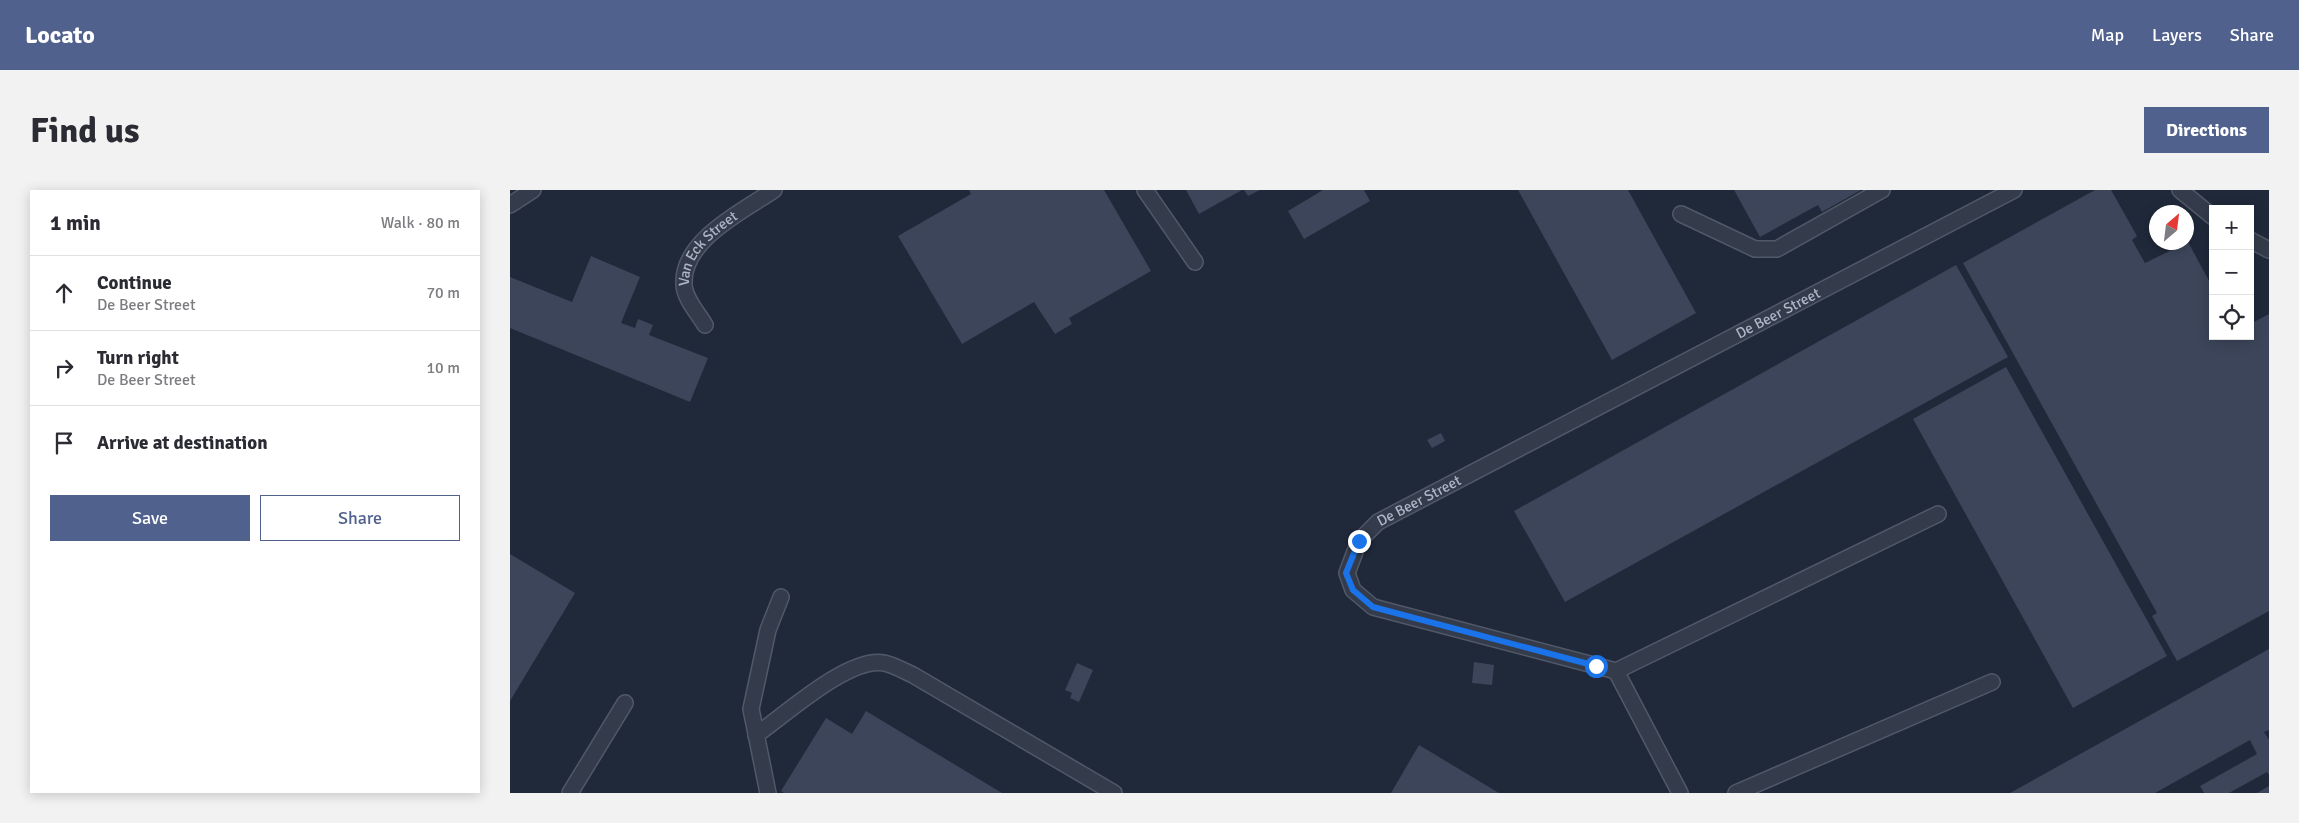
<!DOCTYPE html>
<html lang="en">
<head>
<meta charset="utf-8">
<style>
	:root { --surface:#fff; --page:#f2f2f3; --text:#2b2b33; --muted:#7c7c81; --line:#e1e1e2; --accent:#50618d }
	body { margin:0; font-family:Signika,sans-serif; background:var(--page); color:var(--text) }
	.controls { position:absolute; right:15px; top:15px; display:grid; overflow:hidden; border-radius:0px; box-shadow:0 2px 12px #0003 }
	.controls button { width:45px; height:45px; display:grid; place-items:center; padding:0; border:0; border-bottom:1px solid var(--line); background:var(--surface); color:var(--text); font:25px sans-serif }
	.compass { position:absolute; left:1639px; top:15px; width:45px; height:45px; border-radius:50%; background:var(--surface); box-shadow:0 2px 12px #0003; rotate:28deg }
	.stop { position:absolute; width:15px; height:15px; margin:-11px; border:4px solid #1a73e8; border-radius:50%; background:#fff }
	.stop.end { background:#1a73e8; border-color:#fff; box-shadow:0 1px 5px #0008 }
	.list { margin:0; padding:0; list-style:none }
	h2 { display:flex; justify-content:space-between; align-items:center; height:65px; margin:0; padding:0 20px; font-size:21px }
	h2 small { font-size:16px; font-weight:400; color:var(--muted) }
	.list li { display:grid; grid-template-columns:32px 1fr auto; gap:15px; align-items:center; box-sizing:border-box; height:75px; padding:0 20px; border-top:1px solid var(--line) }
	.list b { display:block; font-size:19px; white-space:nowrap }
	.list p { margin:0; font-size:16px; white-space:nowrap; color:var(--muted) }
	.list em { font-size:16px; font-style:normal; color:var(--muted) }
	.actions { display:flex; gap:10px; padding:15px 20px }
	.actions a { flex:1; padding:11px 0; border:1px solid var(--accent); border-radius:0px; text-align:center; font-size:18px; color:var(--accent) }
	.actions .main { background:var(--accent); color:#fff }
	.icon { flex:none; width:28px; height:28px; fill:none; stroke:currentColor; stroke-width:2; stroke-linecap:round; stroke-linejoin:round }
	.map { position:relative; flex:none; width:1759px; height:603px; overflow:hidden; border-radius:0px }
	header { display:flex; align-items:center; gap:30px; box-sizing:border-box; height:70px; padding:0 25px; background:var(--accent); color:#fff }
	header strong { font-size:24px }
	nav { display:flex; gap:28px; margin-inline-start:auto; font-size:18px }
	.intro { display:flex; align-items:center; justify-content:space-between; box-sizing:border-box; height:120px; padding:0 30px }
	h1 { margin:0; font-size:35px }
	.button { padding:12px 22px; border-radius:0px; background:var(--accent); color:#fff; font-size:18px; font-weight:700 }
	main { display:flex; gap:30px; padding:0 30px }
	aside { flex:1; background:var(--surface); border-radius:0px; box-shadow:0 2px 12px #0003 }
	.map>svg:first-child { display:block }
	.building { fill:#3c455a }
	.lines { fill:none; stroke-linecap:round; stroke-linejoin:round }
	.lane-casing { stroke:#515868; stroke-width:18 }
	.lane { stroke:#343b4a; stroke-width:15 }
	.route { stroke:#1a73e8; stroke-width:6 }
	.labels { text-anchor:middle; stroke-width:4.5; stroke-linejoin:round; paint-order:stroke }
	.street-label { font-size:15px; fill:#aeb5c6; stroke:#19202e }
</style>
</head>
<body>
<header>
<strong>Locato</strong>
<nav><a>Map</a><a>Layers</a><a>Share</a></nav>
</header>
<div class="intro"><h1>Find us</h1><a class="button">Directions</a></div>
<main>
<aside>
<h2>1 min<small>Walk · 80 m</small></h2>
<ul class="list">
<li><svg class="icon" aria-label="ahead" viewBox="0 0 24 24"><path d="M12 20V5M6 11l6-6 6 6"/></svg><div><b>Continue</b><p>De Beer Street</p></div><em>70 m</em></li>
<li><svg class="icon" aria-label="right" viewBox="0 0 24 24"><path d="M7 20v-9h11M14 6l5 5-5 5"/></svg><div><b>Turn right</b><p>De Beer Street</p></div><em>10 m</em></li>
<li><svg class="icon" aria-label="arrive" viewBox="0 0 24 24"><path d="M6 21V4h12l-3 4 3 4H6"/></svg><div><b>Arrive at destination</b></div></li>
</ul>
<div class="actions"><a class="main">Save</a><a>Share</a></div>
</aside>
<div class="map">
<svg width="1759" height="603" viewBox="0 0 1759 603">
	<rect width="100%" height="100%" fill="#20293a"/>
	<g class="building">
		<path d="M459,0H594L641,81L559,128L562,134L545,144L524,112L452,154L388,46L461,4Z"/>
		<path d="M676,0H732L689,24Z"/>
		<path d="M734,0H750L738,6Z"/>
		<path d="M813,0H854L860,11L794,49L778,21Z"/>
		<path d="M1008,0H1118L1186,123L1102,170Z"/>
		<path d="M1224,0H1351L1312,22L1308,15L1250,47Z"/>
		<path d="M1585,0H1601L1627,46L1622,50L1635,73L1678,52L1703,98V146H1740V134L1759,124V421L1667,471L1642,426L1647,423L1453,73Z"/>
		<path d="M81,66L130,87L111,133L125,138L128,129L143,135L139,145L198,168L180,212L0,138V87L62,112Z"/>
		<path d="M1446,75L1498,167L1055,412L1004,321Z"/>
		<path d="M1496,177L1657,466L1563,518L1403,229Z"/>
		<path d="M931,243L935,251L922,258L917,250Z"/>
		<path d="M0,364L65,403L0,511Z"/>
		<path d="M1759,459V540L1754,542L1759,550V585L1757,582L1719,603H1694L1690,596L1747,564L1740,550L1645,603H1500Z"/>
		<path d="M964,472L984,475L982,495L962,493Z"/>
		<path d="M567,473L583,480L569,512L560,508L562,503L555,500Z"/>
		<path d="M356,521L492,603H274L271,601L316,528L342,544Z"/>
		<path d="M909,555L989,603H881Z"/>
		<path d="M1759,596V603H1747Z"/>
	</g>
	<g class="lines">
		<g class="lane-casing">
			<g id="lane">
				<path d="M635,0L685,72"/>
				<path d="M1670,0L1703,27"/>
				<path d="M0,15L23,0"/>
				<path d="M1171,24L1245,59H1267L1372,0"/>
				<path d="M1740,50L1759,60"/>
				<path id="s1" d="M195,135C188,123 174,108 174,94C172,50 233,21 264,0"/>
				<path id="s2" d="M1428,324L1106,481L863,417L843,400L837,383L849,351L868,332L1504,0"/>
				<path d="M1106,481L1170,603"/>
				<path d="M246,545C275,525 339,466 374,473C384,475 394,481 403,485L604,603"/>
				<path d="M60,603L115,513"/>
				<path d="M258,603L241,519L258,440L271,407"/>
				<path d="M1226,603L1482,492"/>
			</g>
		</g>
		<use href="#lane" class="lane"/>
	</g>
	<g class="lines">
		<path class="route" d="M849,351L836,383L843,400L863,417L1086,476"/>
	</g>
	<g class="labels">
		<g class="street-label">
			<text dy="5" stroke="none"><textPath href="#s1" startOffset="91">Van Eck Street</textPath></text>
			<text dy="5" stroke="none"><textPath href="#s2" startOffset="1166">De Beer Street</textPath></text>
			<text dy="5" stroke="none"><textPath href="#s2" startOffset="761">De Beer Street</textPath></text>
		</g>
	</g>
</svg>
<div class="controls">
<button>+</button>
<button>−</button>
<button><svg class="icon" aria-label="locate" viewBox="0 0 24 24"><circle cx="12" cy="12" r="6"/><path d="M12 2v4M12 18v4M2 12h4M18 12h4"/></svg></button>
</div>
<svg class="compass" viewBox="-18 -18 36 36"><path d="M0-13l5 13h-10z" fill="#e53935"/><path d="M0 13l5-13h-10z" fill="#7c7c81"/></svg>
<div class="stop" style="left:1086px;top:476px"></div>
<div class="stop end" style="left:849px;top:351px"></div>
</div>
</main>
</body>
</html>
